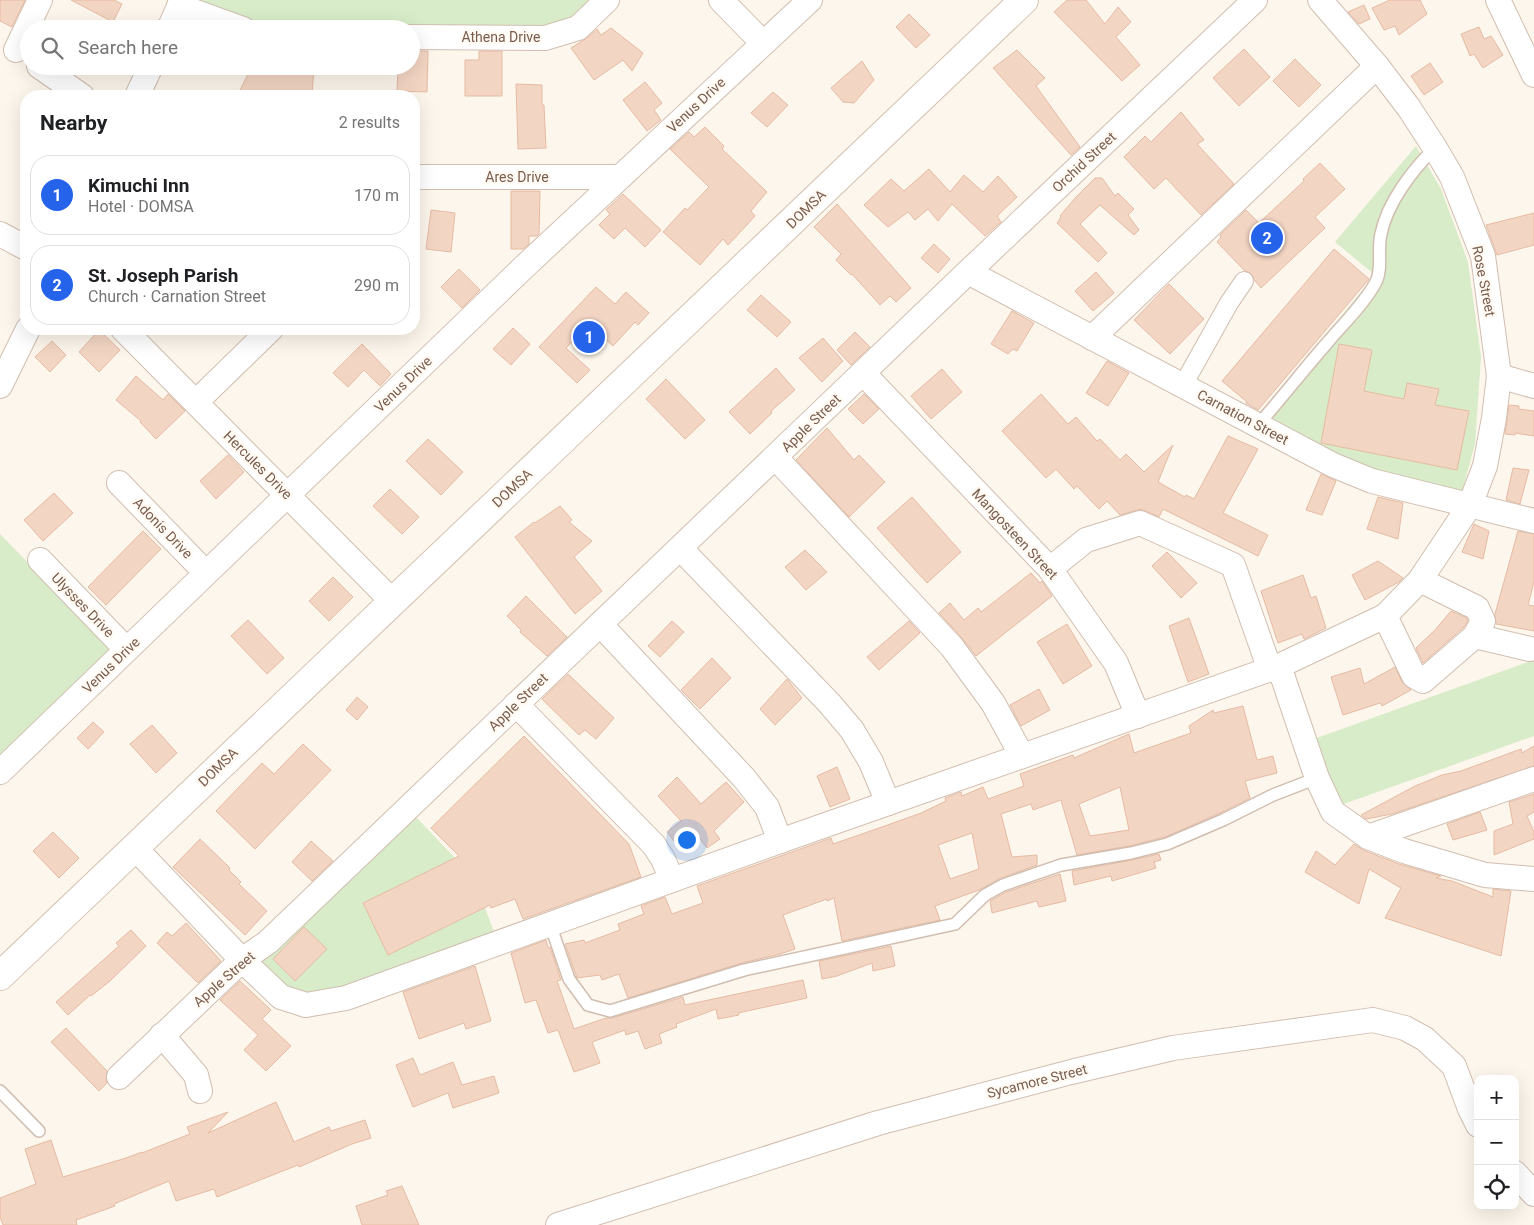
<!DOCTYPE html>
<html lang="en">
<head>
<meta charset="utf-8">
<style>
	:root { --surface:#fff; --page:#f6f6f6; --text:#202124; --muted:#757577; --line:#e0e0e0; --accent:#2563eb }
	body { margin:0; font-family:Roboto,sans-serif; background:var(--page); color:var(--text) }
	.controls { position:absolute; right:15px; bottom:15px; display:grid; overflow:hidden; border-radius:10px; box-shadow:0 5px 20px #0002 }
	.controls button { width:45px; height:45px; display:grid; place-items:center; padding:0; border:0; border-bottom:1px solid var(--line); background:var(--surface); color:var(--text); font:25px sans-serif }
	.you { position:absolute; left:686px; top:839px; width:18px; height:18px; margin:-12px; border:4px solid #fff; border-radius:50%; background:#1a73e8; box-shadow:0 0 0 8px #1a73e833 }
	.badge { display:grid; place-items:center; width:32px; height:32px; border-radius:50%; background:var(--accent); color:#fff; font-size:16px; font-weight:700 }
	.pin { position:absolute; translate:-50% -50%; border:2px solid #fff; box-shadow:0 1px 5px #0006 }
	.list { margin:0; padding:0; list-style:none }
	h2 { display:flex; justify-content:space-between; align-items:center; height:65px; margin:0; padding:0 20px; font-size:21px }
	h2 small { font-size:16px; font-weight:400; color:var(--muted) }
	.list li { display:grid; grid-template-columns:32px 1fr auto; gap:15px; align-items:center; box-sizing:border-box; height:80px; margin:0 10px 10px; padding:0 10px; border:1px solid var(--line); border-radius:20px }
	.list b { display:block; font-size:19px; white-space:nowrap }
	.list p { margin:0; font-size:16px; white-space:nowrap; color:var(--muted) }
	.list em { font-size:16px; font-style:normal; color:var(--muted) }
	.icon { flex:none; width:28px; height:28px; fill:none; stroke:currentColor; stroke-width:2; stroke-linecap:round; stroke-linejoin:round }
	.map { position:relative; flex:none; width:1534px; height:1225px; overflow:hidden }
	.search { position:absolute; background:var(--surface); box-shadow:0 5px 20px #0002; left:20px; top:20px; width:400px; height:55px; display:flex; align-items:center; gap:12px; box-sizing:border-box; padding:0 18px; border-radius:28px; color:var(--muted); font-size:19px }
	.panel { position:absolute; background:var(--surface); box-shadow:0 5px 20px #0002; left:20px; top:90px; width:400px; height:245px; border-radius:20px }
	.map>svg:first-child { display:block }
	.green { fill:#d8ecc9 }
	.building { fill:#f3d5c3; stroke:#e6bba3; fill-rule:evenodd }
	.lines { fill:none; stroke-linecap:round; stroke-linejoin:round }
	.service-casing { stroke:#d1beb0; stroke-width:14 }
	.pedestrian-casing { stroke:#d1beb0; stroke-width:20 }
	.minor-casing { stroke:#d1beb0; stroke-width:26 }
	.secondary-casing { stroke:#d6c0b0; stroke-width:30 }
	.service { stroke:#fff; stroke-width:11 }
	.pedestrian { stroke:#fff; stroke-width:18 }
	.minor { stroke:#fff; stroke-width:24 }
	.secondary { stroke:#fff; stroke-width:28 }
	.labels { text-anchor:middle; stroke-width:5; stroke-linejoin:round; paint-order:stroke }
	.street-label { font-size:14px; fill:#7a5c4d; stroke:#fffaf3 }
</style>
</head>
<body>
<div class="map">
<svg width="1534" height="1225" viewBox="0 0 1534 1225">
	<rect width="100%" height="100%" fill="#fdf6ec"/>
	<g class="green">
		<path d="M194,0H592L574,17L544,27L261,24Z"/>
		<path d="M1416,146L1441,189L1468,262L1481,357L1475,444L1462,492L1375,471L1316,446L1258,417L1375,275L1335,242Z"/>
		<path d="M0,534L116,653L0,763Z"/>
		<path d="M1534,660V736L1341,805L1326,773L1314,739Z"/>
		<path d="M415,816L473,877L495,934L343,989L304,994L285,988L258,963Z"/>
	</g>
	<g class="building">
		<path d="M0,0H25L12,27L0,21Z"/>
		<path d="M71,0H114L122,4L113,22Z"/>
		<path d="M1067,0H1086L1105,24L1118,7L1131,22L1116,37L1140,65L1122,81L1054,12Z"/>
		<path d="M1390,0H1420L1427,14L1399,35L1395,26L1384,30L1372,8Z"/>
		<path d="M1364,5L1370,19L1359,24L1348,12Z"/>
		<path d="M909,14L930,35L916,48L896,27Z"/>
		<path d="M1479,27L1484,39L1491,36L1503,55L1483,68L1474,54L1470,56L1461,34Z"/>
		<path d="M611,28L643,53L632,71L623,60L594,80L571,48L587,38L597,29L601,35Z"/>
		<path d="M1244,49L1270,77L1239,106L1213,78Z"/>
		<path d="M1017,50L1045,78L1036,86L1080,147L1071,155L993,68Z"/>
		<path d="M411,51H428L427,92L397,91L398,66H411Z"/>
		<path d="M479,51H502V96H465V60H479Z"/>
		<path d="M1295,59L1321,85L1299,107L1273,81Z"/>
		<path d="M862,61L874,80L854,103L843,102L831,88Z"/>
		<path d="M1430,63L1443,82L1424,95L1411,76Z"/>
		<path d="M252,66H314L312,96H237Z"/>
		<path d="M645,82L662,103L654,110L661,120L647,131L623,100Z"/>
		<path d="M516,84L542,85V105H544L546,148L518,149Z"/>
		<path d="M773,92L788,105L767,127L751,113Z"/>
		<path d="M1181,112L1204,140L1197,144L1234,184L1201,215L1166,178L1154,189L1124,157L1145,136L1151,142Z"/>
		<path d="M705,127L724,146L722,149L767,192L751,211L755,216L746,226L728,245L723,239L700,265L663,232L685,208L687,210L709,187L670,149L689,132L694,137Z"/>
		<path d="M1320,163L1345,189L1315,217L1325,228L1261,288L1255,281L1250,273L1244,270L1217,242L1221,237L1220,235L1246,210L1259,223L1304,181L1303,179Z"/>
		<path d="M929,169L950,192L964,175L983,192L998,176L1017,197L997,216L1001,222L985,236L952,204L938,221L928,209L915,220L908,212L888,227L864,205L891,179L904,191Z"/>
		<path d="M1095,178H1102L1115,196L1118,193L1134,209L1128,215L1139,230L1134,235L1100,205L1080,224L1107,253L1098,262L1057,223L1061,217L1060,216L1076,197Z"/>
		<path d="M511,191H540L539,234L537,236H529V244L523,249H511Z"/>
		<path d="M623,194L661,230L645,247L625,228L614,239L599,225L610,214L606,210Z"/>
		<path d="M837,204L911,288L896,302L890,296L880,305L852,274L851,275L836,260L841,254L814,227Z"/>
		<path d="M431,210L455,213L451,252L426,249Z"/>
		<path d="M1534,213V245L1497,255L1486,225Z"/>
		<path d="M934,244L950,259L938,273L921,258Z"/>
		<path d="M1334,249L1369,279L1258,410L1246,403L1247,402L1222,381Z"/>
		<path d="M459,269L480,290L462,308L441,287Z"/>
		<path d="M1096,272L1114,293L1093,311L1075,291Z"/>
		<path d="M1169,284L1204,319L1170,354L1134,320Z"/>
		<path d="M596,287L615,304L626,292L649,313L638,325L635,322L613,346L589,324L566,348L590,370L577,383L539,347Z"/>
		<path d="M761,295L791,322L777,337L747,310Z"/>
		<path d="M1012,311L1034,323L1017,351L1013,349L1008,354L991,344Z"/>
		<path d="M513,328L530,344L511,365L493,349Z"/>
		<path d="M99,330L120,350L99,372L79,352Z"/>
		<path d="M855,332L870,347L851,365L837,350Z"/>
		<path d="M823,338L843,361L822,382L799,358Z"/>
		<path d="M52,341L66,355L50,372L35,357Z"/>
		<path d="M362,344L391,374L380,386L364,370L348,387L333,373Z"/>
		<path d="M1339,344L1372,350L1364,391L1404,399L1407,383L1439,389L1435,405L1469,411L1457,470L1321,443Z"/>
		<path d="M1107,361L1129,373L1108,406L1086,393Z"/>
		<path d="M776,368L795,390L771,411L772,413L750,434L729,412Z"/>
		<path d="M942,369L962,392L931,419L911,396Z"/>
		<path d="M136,376L163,400L168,394L185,411L156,439L140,422L141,421L116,400Z"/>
		<path d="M666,379L705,420L685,439L646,399Z"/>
		<path d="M864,394L879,409L863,424L848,409Z"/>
		<path d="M1041,394L1068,424L1076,417L1097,441L1100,439L1120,460L1126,454L1144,472L1173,445L1158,482L1185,497L1186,495L1194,499L1228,436L1258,449L1223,513L1268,535L1258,556L1163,509L1159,517L1141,509L1120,515L1107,501L1099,509L1077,486L1074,489L1056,469L1046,478L1002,431Z"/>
		<path d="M1509,405L1519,406V409L1534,411V436L1515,433V435L1505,434Z"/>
		<path d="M827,428L854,460L859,455L885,482L849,517L796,460Z"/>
		<path d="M428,439L463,472L441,495L406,461Z"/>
		<path d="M228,455L244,472L216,499L200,481Z"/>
		<path d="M1513,468L1529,470L1520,504L1506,500Z"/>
		<path d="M1321,474L1336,481L1322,515L1306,510Z"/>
		<path d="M390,489L419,517L402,534L373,506Z"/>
		<path d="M54,493L73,513L43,541L24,520Z"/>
		<path d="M912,497L961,552L927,583L877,528Z"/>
		<path d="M1378,497L1403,503L1398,539L1367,529Z"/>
		<path d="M560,506L572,520L569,522L592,541L574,557L602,591L575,614L515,537L534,522L535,523Z"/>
		<path d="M1474,524L1489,531L1483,559L1462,552Z"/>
		<path d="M143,531L161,549L106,605L88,587Z"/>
		<path d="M1518,531L1534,534V582L1528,605L1534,606V631L1496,624L1495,614Z"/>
		<path d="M805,550L827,572L806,590L785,567Z"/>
		<path d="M1167,552L1197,583L1181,598L1152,566Z"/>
		<path d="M1378,561L1403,578L1399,582L1365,600L1352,575Z"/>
		<path d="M1031,573L1040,583L1042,581L1052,596L976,656L962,638L939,613L950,603L964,620L978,608L981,612Z"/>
		<path d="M1303,575L1311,598L1316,596L1326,628L1304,639L1302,634L1278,643L1261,591Z"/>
		<path d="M333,577L353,597L329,621L309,601Z"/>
		<path d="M526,596L567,637L547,656L520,632L521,630L507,616Z"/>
		<path d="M1451,611L1467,618L1468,621L1464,627L1423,663L1416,648L1435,630Z"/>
		<path d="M1189,618L1209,674L1188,682L1169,626Z"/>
		<path d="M248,620L284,658L267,674L231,636Z"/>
		<path d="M672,621L684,632L660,657L648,646Z"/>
		<path d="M909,621L920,633L879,670L867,657Z"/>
		<path d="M1067,624L1092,666L1063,684L1037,642Z"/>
		<path d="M712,658L731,678L700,709L681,690Z"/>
		<path d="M1395,667L1402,682L1411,690L1382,706L1380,703L1343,715L1331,677L1360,668L1364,684Z"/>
		<path d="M568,674L614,718L596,739L585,730L579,735L542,699Z"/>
		<path d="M787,679L802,698L775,725L760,709Z"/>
		<path d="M1039,689L1050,710L1021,726L1010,705Z"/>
		<path d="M357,697L368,707L357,720L346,710Z"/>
		<path d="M1243,706L1257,760L1273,756L1277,773L1245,781L1250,798L1220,813L1165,837L1129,846L1077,855L1061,800L1033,810L1031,804L1001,814L1012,857L1037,855V865L1001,878L979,890L935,906L940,920L842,941L834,898L827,901V899L783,915L795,949L780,954L742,963L628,998L619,974L602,980L600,975L577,978L576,975L565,944L584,940L585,943L620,930L618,924L644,914L641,906L665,897L672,914L703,903L697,886L831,838L833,844L882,827L921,813L946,801L945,798L961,792L962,796L983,787L988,799L1024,786L1020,774L1073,755L1074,758L1129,734L1134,753L1191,733L1189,726L1213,710L1214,713ZM1120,787L1129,830L1090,836L1079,804ZM972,833L979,869L950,879L938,845Z"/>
		<path d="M93,722L104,732L88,749L77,738Z"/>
		<path d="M152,725L177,753L156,773L130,744Z"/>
		<path d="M524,736L629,844L641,877L523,919L515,899L491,908L490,905L388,955L363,903L459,856L431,828Z"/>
		<path d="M303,744L331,770L255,849L216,811L262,763L274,774Z"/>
		<path d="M1534,746V766L1392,814L1366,819L1361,815L1415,786L1442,775L1461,771L1521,749L1522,753Z"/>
		<path d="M837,767L850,799L830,807L817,776Z"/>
		<path d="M677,777L701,804L726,782L744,802L714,831L720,839L707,848L698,836L681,850L667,832L681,821L658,796Z"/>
		<path d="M1534,794V812L1527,816L1534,832V839L1494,855V831L1513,824L1509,802Z"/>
		<path d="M1480,812L1487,830L1453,840L1447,824Z"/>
		<path d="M53,832L79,858L59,878L33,851Z"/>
		<path d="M200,839L230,868L229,870L241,882L239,884L267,911L245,935L173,867Z"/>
		<path d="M311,841L333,861L312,881L292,862Z"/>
		<path d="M1354,844L1363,850L1399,864L1441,876L1436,878L1452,881L1493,897V889L1511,891L1501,956L1385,918L1401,888L1369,869L1359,904L1305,872L1316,851L1335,865Z"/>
		<path d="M1159,854L1161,860L1154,862L1156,868L1112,881L1111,876L1074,885L1072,871L1132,860Z"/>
		<path d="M1060,874L1066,901L1039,907L1037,901L992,913L990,901L1006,892Z"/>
		<path d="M186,923L221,961L198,983L157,943L167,932L172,936Z"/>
		<path d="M304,927L327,949L295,981L273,959Z"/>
		<path d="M131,930L146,946L110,981L91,996L90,995L68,1015L56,1002L119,946L116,943Z"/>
		<path d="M546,940L548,948L550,947L561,980L557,981L574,1029L606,1018H612L683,997L685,1005L803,980L807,998L738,1013L739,1015L718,1019L716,1009L676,1024L677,1027L659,1034L662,1043L645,1049L638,1031L626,1035L625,1030L592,1042L600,1063L574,1072L558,1030L548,1033L536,1000L525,1003L511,953Z"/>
		<path d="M891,946L895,966L873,971L872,963L837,976L822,979L819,961Z"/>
		<path d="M475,966L491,1021L466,1029L464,1023L419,1039L403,992Z"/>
		<path d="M240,981L271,1010L262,1019L291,1046L266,1071L244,1050L258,1035L220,1000Z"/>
		<path d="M66,1028L107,1071L106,1080L107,1083L99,1091L51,1042Z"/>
		<path d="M413,1058L420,1075L453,1062L462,1085L494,1076L499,1093L453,1108L448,1093L413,1107L396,1065Z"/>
		<path d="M276,1102L294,1142L329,1127L331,1131L365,1120L371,1138L352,1144L299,1167L298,1165L217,1197L214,1189L176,1201L169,1181L114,1204L115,1206L76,1220L77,1225H3L0,1217V1198L36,1184L25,1149L51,1140L63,1177L126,1158L142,1152V1153L190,1134L187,1127L228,1112L208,1133Z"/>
		<path d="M402,1186L419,1225H362L356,1206L388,1195L386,1191Z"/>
	</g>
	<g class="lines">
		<g class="service-casing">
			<g id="service">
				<path d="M1257,426C1282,398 1304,369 1328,342C1344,323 1364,304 1376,282C1383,268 1377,249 1381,234C1387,203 1413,169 1435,148"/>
				<path d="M550,924L569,979L588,1005L610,1011L744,970L955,924L985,895L1003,885L1061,865L1131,853L1167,844L1223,820L1273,795L1317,778"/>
				<path d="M0,1091L39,1131"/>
			</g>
		</g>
		<g class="pedestrian-casing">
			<path id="pedestrian" d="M1183,385L1229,303L1244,281"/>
		</g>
		<g class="minor-casing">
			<g id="minor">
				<path d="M721,0L763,43"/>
				<path d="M1498,0L1534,75"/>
				<path d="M179,6L243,29"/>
				<path d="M169,29L182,0"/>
				<path d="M411,37L545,38L578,28L607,0"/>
				<path d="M16,50L40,0"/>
				<path d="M39,66L82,96"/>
				<path d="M137,96L151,66"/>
				<path d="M414,177H619"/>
				<path d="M0,234L26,248"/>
				<path d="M968,272L1333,465L1372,481L1534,521"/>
				<path d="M123,329L392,601"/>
				<path d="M1092,338L1377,66"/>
				<path d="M863,373L1050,569L1116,663L1138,716"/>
				<path d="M1499,376L1534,386"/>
				<path d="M0,386L28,329"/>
				<path d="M196,402L271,329"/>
				<path d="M775,457L952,647L993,703L1022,756"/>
				<path d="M119,483L206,573"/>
				<path d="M680,548L830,704L852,730L871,762L888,803"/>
				<path d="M40,560L126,649"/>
				<path d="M1050,569L1086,540L1140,523L1233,565L1270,670"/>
				<path d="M1385,616L1414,676L1423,681L1475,636L1483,621L1477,608L1420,580"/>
				<path d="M600,624L744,778L767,807L780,841"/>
				<path d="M1475,636L1530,649"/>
				<path d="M1279,666L1317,778L1333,812L1368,837L1404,851L1485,875L1534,879"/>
				<path d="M516,704L654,845L663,859L672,880"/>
				<path d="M0,772L524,267L810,0"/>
				<path d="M1368,837L1534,779"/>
				<path d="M134,847L242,960L281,997L306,1005L346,998L780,841L1279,666L1385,616L1420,580L1470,505L1485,466L1494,418L1499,376L1483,256L1452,177L1435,148L1409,108L1377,66L1320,0"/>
				<path d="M162,1035L196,1075L200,1091"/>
				<path d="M119,1077L242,960L268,942L968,272L1255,0"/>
				<path d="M1515,1173L1534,1194"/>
				<path d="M558,1225L878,1123L1071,1072L1173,1048L1373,1020L1405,1028L1425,1039L1454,1066L1470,1109L1478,1125"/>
			</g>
		</g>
		<g class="secondary-casing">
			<path id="secondary" d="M0,976C340,649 684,327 1024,0"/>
		</g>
		<use href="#service" class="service"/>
		<use href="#pedestrian" class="pedestrian"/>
		<use href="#minor" class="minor"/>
		<use href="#secondary" class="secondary"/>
	</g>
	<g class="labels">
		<g class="street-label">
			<text x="501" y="42">Athena Drive</text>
			<text transform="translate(696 105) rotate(-43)" y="5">Venus Drive</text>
			<text transform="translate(1084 162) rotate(-43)" y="5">Orchid Street</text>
			<text x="517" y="182">Ares Drive</text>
			<text transform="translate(806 209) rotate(-44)" y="5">DOMSA</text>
			<text transform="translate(1484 281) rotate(79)" y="5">Rose Street</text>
			<text transform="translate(403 384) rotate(-44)" y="5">Venus Drive</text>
			<text transform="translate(1243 417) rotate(28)" y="5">Carnation Street</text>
			<text transform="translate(811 423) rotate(-44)" y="5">Apple Street</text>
			<text transform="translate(258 465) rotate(45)" y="5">Hercules Drive</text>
			<text transform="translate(512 488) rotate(-43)" y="5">DOMSA</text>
			<text transform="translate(163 528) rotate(46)" y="5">Adonis Drive</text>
			<text transform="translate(1015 534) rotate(47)" y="5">Mangosteen Street</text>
			<text transform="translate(83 605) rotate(46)" y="5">Ulysses Drive</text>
			<text transform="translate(111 665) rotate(-44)" y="5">Venus Drive</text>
			<text transform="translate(518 702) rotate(-44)" y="5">Apple Street</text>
			<text transform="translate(218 767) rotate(-44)" y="5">DOMSA</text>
			<text transform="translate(224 979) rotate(-41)" y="5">Apple Street</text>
			<text transform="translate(1037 1081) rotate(-14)" y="5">Sycamore Street</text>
		</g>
	</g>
</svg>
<div class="controls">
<button>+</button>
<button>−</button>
<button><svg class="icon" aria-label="locate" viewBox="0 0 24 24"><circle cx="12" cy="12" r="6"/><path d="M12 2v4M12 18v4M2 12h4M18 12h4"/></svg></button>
</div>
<div class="you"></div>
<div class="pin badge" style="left:589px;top:337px">1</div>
<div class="pin badge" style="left:1267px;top:238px">2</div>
<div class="search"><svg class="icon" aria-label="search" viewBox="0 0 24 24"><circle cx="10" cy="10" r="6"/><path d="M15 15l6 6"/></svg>Search here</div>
<section class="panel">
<h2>Nearby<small>2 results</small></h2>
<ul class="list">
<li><span class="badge">1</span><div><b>Kimuchi Inn</b><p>Hotel · DOMSA</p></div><em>170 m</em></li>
<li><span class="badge">2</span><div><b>St. Joseph Parish</b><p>Church · Carnation Street</p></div><em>290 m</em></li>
</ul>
</section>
</div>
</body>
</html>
